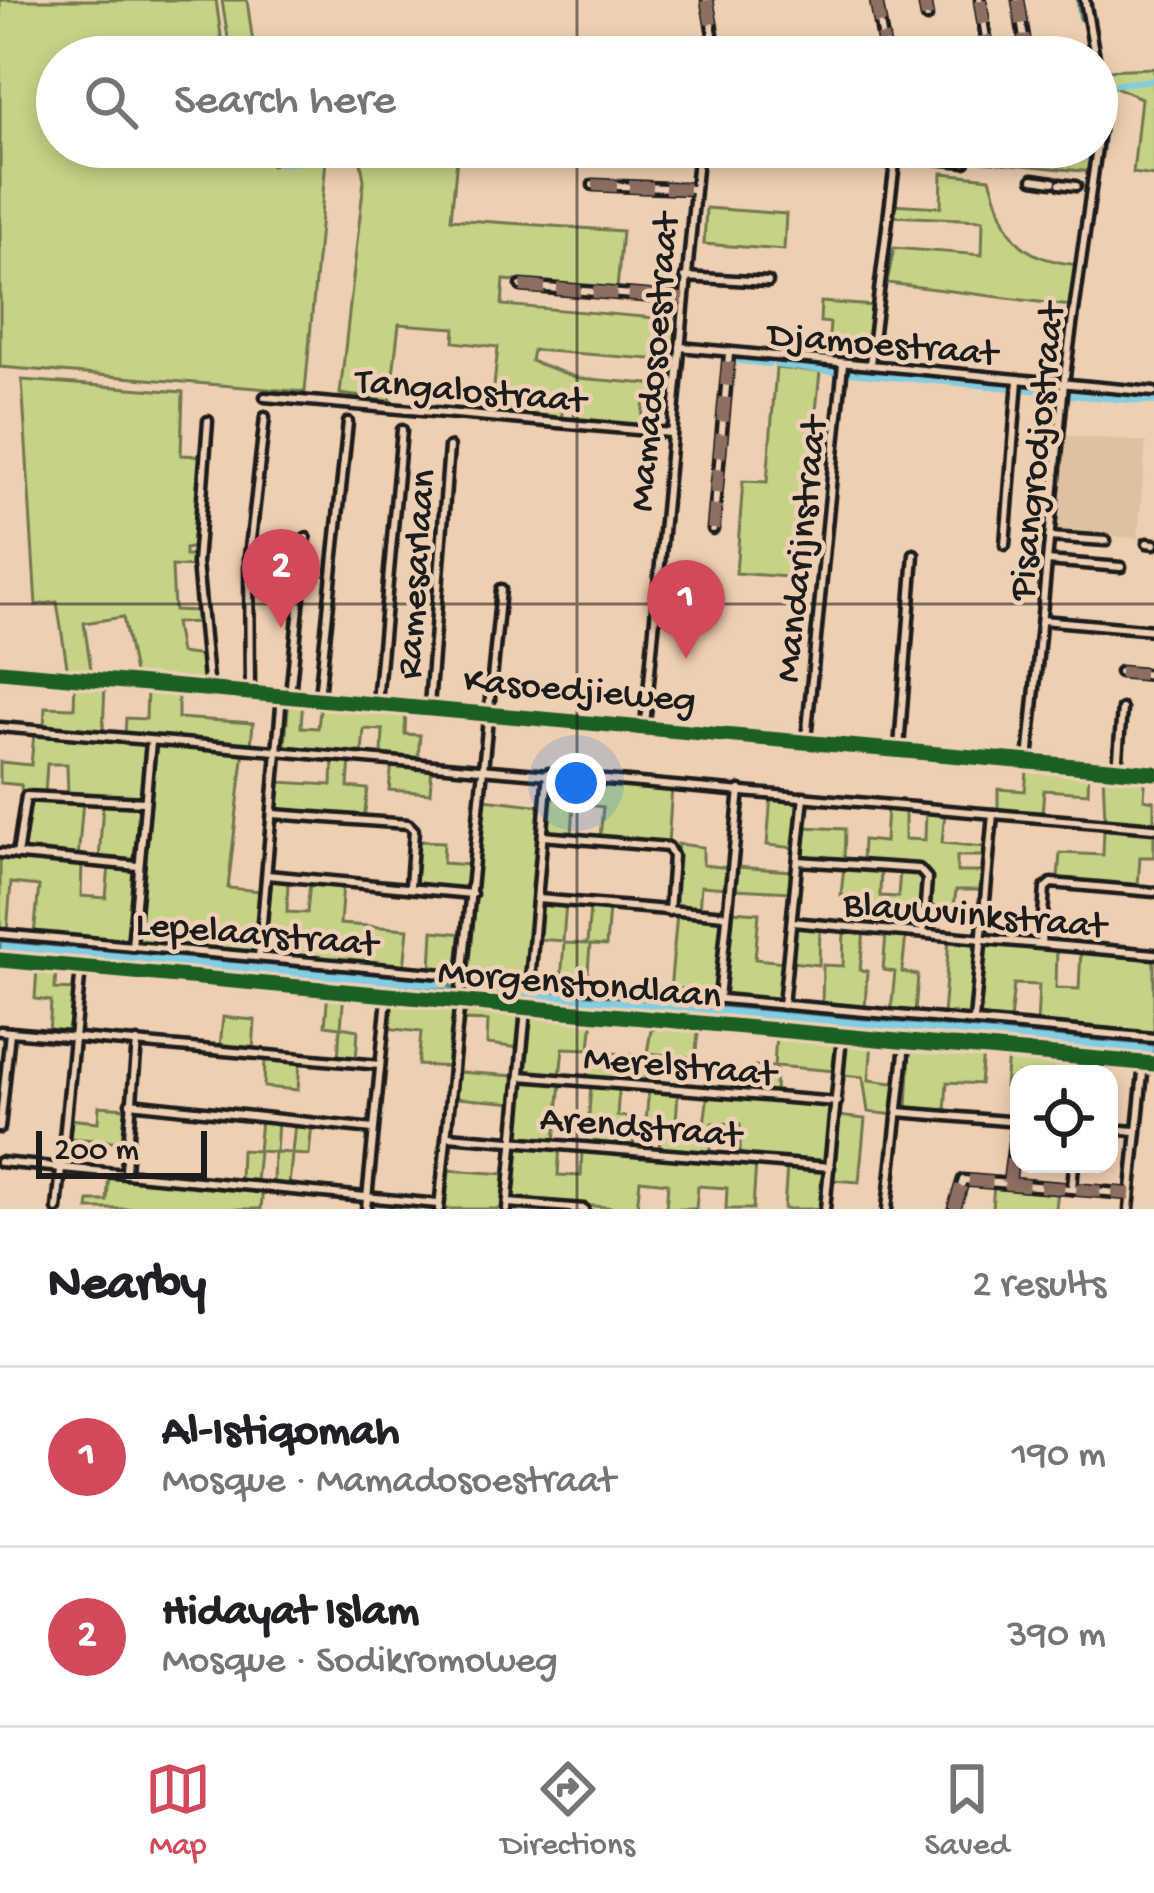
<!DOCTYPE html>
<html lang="en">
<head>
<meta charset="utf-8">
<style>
	:root { --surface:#fff; --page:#f6f6f6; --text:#202124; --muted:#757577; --line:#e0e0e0; --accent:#d1495b }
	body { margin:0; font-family:"Gochi Hand",sans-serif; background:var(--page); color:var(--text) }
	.controls { position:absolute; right:36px; bottom:36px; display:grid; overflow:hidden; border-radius:24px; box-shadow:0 6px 18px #0003 }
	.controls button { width:108px; height:108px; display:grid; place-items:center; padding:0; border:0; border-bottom:3px solid var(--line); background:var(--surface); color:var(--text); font:60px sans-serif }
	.scale { position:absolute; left:36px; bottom:30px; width:171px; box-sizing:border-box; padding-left:12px; border:6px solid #1c1c1c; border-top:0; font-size:33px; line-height:42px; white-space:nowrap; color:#1c1c1c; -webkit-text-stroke:9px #edcfb4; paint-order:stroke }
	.you { position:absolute; left:576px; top:783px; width:42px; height:42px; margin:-30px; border:9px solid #fff; border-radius:50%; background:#1a73e8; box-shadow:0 0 0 18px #1a73e833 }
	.badge { display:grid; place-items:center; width:78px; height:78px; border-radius:50%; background:var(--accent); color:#fff; font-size:39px; font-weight:700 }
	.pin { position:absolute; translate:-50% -99px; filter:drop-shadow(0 3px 6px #0008) }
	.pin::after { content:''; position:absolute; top:63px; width:42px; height:36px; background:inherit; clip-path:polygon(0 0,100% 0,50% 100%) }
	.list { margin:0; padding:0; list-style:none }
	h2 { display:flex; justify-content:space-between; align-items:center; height:156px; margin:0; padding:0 48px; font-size:51px }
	h2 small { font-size:39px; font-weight:400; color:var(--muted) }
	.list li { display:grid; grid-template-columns:78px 1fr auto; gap:36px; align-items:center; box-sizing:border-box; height:180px; padding:0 48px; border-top:3px solid var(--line) }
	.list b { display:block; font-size:45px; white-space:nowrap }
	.list p { margin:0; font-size:39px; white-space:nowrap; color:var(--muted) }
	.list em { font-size:39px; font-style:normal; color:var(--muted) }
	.icon { flex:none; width:66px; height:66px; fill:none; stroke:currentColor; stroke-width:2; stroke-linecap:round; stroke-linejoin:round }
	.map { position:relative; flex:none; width:1154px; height:1209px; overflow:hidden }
	.search { position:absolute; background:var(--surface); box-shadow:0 6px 18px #0003; left:36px; right:36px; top:36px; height:132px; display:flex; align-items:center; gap:30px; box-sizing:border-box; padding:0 42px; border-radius:66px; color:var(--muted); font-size:45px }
	.sheet { height:516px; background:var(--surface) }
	nav { display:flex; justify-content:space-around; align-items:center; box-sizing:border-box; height:168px; border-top:3px solid var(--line); background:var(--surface); font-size:33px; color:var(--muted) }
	nav a { display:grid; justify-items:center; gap:6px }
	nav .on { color:var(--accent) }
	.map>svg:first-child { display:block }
	.built { fill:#dfc0a1 }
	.green { fill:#c6d285; stroke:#717750; stroke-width:3 }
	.water { fill:#82cde2; stroke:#598693; stroke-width:3 }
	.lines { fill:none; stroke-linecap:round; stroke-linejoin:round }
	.stream { stroke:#598693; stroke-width:3 }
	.canal { stroke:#82cde2; stroke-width:6 }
	.minor-casing { stroke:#1c1c1c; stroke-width:15 }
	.minor { stroke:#edcfb4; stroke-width:6 }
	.quiet { stroke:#8d6e63; stroke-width:12; stroke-dasharray:24 12; stroke-linecap:butt }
	.cycleway-casing { stroke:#edcfb4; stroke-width:22 }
	.cycleway { stroke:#1b5e20; stroke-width:15 }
	.grid { fill:none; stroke:#1c1c1c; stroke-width:3; stroke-opacity:0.55 }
	.labels { text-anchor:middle; stroke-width:9; stroke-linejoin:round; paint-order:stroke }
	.street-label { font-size:39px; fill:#1c1c1c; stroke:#edcfb4 }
</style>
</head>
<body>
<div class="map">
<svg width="1154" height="1209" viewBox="0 0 1154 1209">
	<rect width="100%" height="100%" fill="#efcfb1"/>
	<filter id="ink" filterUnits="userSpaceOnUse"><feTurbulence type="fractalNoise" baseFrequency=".00833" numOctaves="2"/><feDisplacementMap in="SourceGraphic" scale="24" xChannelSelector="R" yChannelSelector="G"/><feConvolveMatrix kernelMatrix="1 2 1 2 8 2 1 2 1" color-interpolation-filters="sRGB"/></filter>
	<g filter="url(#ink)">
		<path class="built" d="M1063,435L1146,442L1138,538L1053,532Z"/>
		<g class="green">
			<path d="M0,0H216L224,57H57V147H268L271,165L326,160L305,392L0,367Z"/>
			<path d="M222,0H247L255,57H231Z"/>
			<path d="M1154,68V176L1133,173L1141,98L1111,85L1100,86L1101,70Z"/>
			<path d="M899,147H1097L1093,172L898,153Z"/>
			<path d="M458,148L451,219L622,231L617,290L504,280L502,305L680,320L676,361L533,350L531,361L578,378L673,386L671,401L644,400L641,428L574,421L575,402L564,400L561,420L491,415L498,347L454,342L455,328L399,324L390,401L340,394L364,180L360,157Z"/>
			<path d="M942,173L990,178C1008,237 1014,257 1078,265L1071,306L887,283L894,248L982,255L983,220L890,216L891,204L941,207Z"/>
			<path d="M706,208L786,214L784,250L704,244Z"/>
			<path d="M821,302L874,306L867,362L827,360L830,323L820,322Z"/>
			<path d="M776,368L820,372L799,578L736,573L743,481L767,482Z"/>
			<path d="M22,380L183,392L181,455L203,456L195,547L185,549V556H194L195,567L172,566L174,610L199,611L200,622L175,623L180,653L203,656L206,684L135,678L123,617L84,623L92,676L68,673L57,602L36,605Z"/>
			<path d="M75,681L105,683L103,734L44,728L45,707L74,708Z"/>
			<path d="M147,688L178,691V718L253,723L251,745L125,736L126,718L146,719Z"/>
			<path d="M289,698L303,699L301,727L318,728L321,700L406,707L405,734L420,735L418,758L382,754L383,730L364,729L362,754L285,746Z"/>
			<path d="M34,733L146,744L143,799L68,796L67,764H47L45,794H22L21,785L0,783V762L31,765Z"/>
			<path d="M155,745L244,750L228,888L262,891L257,948L252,954L136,942Z"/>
			<path d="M333,757L350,758L348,787L368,789L364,818L277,809L278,782L332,785Z"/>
			<path d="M392,763L432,766L430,793L389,790Z"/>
			<path d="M1028,763L1089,769L1088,793L1044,790L1042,814L998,810V789L1025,791Z"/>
			<path d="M1103,770L1146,773L1144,799L1154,801V825L1105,821Z"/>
			<path d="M555,776L672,787L668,844L600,838L603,807L574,803L572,835L552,834L546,827L549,781Z"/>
			<path d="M771,796L799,800L796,848L767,845Z"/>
			<path d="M28,798L83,800L78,860L21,851Z"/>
			<path d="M484,799L544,806L529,972L522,978L468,971Z"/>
			<path d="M103,803L139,804L143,809L133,864L99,861Z"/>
			<path d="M887,807L905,809V839L925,840L926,810L945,812L942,843L986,847V856H957V872H984L982,890H956L954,908L928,906V874L921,868L862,863L863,840L885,842Z"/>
			<path d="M803,827L845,829L844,862L803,858Z"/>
			<path d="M1104,827L1154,831V857H1140L1138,886L1058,878L1060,853L1103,855Z"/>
			<path d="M418,841L444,842L443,863L471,865L468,888L416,884Z"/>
			<path d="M678,844L703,847V865L730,868L728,888L701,886L699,911L677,909L671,903Z"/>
			<path d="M0,856L82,863L81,896L106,898L109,866L135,869L129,941L34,935L39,886L11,883L7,932H0Z"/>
			<path d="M844,866L881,869L880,896L898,897L900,870L922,873L919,929L857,924L858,897L841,895Z"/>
			<path d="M737,867L792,871L791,892L735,889Z"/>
			<path d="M272,878L288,879L287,912L307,913L310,881L343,883L340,924L408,929L404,968L264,954Z"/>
			<path d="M542,902L566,903L563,941L537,939Z"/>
			<path d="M590,907L609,908L606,946L590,945L587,984L561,981L564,943L587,944Z"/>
			<path d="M731,911L759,913L755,959L785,962L780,999L723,995Z"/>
			<path d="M677,913L725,921L718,991L713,996L670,991Z"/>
			<path d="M796,926L820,927L819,965L790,962Z"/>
			<path d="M844,929L864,931L860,970L867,971L865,1009L822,1006L823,965L843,966Z"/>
			<path d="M433,931L465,934L458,972L431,969Z"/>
			<path d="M886,934L906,935L902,972L918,975L915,1013L891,1011L895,972L883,970Z"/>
			<path d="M0,935L448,976L459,981L458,995L0,958V951L450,993L456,989L440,980L0,941Z"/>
			<path d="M949,938L978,945L973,1010L967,1017L943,1016Z"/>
			<path d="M988,942L1057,947L1056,988L1079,989L1081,949L1154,956V1035L1037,1024L1039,985L1014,984L1010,1021L980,1016L982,952Z"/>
			<path d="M37,967L56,968L55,989L75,990L67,1036L49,1034L51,1001L35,999Z"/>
			<path d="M475,979L1154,1040V1045L475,984L471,994L1154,1057V1062L471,1001L465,998L467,983Z"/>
			<path d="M328,992L344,993L341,1027L358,1030L356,1061L338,1060L340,1027L325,1025Z"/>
			<path d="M391,998L457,1007L452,1067L418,1065L421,1032L386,1028Z"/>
			<path d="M469,1006L521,1011V1048L487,1044L488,1021L463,1020Z"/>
			<path d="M532,1012L593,1017L590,1049L563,1048L560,1077L528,1074L524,1068Z"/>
			<path d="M223,1017L255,1020L253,1051L220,1047Z"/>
			<path d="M672,1024L699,1026L695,1058L647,1053L651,1030Z"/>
			<path d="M776,1033L836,1038L837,1071L776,1066L775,1096L754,1094L755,1066L774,1067Z"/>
			<path d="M850,1039L872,1041L869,1080L900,1084L896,1115L868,1112L863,1077L841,1075L844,1042Z"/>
			<path d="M910,1047L983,1052L980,1084L947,1082L945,1112L907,1109Z"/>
			<path d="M589,1051L647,1056L645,1085L587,1080Z"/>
			<path d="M1008,1054L1092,1061L1091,1074H1019V1119H1013L1016,1088L1005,1087Z"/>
			<path d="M265,1058L300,1061L298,1090L264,1087Z"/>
			<path d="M457,1072L516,1076L514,1103L455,1098Z"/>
			<path d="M528,1079L561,1083L555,1141L517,1137L521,1083Z"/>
			<path d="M591,1084L619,1087L617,1116L635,1117L633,1148L587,1144Z"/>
			<path d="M649,1088L678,1091L676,1123L704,1125L708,1094L828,1103L834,1109L829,1159L823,1164L740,1157V1124L712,1123L710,1154L659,1150L661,1123L646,1121Z"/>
			<path d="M99,1106L126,1108L124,1142L67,1138L68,1119L98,1122Z"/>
			<path d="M838,1116L865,1119L859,1182L832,1180Z"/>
			<path d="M261,1120L278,1121L276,1152L292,1153L295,1123L312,1124L309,1155L292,1154L289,1186L273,1184L274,1152L259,1151L256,1182L240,1180L241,1150L258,1151Z"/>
			<path d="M515,1144L560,1145L558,1175L581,1176L582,1147L756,1161L753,1209H726L727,1188L698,1186L696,1209H666L668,1183L640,1180L637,1209L516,1201L510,1196Z"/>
			<path d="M787,1165L826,1171L824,1209H784Z"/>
			<path d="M447,1170L507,1174L504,1209H444Z"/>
			<path d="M109,1172L263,1187L261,1209H88L89,1201H107Z"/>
			<path d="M994,1184L1058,1190L1056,1209H992Z"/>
		</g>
		<g class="water">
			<path d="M0,941L440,980L456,990L314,982L0,951Z"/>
			<path d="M475,984L1154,1045V1057L474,995L470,991Z"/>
		</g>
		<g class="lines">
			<path class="stream" d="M1077,0L1080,20"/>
			<g class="canal">
				<path d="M1101,86L1154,80"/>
				<path d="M279,164L469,147"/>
				<path d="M739,361L769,364"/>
				<path d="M776,365L835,372"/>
				<path d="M848,373L1055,392"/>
				<path d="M1068,395L1154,402"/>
			</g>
			<g class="minor-casing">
				<g id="minor">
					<path d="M707,0L717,57"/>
					<path d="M876,0L885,52"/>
					<path d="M924,0L927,17"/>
					<path d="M980,0L989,57"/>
					<path d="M1018,0L1027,57"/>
					<path d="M1085,0L1095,57"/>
					<path d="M1097,70L1103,103L1097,145"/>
					<path d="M896,155L965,162"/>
					<path d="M1033,179L1053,182"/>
					<path d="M1060,184L1076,186"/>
					<path d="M593,185L692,189"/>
					<path d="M685,277L768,282"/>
					<path d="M521,286L683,299"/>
					<path d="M680,347L1154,392"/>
					<path d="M870,364L897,147"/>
					<path d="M265,397L671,433"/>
					<path d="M208,421L197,563L209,690"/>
					<path d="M713,529L729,354"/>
					<path d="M1049,537L1106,541"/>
					<path d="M1147,543L1154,544"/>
					<path d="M1005,545L1018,380"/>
					<path d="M1047,561L1121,567"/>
					<path d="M1042,620L1154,630"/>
					<path d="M0,671L1154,773"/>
					<path d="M1120,672L1154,675"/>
					<path d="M250,693L249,557L265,417"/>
					<path d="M290,695L306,538"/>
					<path d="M319,697L348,422"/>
					<path d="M377,702L402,430"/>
					<path d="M429,706L449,447"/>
					<path d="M645,725L699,147"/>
					<path d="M0,727L1154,828"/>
					<path d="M806,740L843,364"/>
					<path d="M899,748L914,554"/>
					<path d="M1028,761L1064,383L1097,147"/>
					<path d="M1117,770L1122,709"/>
					<path d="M273,814L408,824L414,830L410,886"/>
					<path d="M543,836L668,847L673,856L669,911"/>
					<path d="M0,853L138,866"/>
					<path d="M17,855L26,796L145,802"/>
					<path d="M798,861L919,869L927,878L923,933"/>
					<path d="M267,875L472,894"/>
					<path d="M538,899L726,915"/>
					<path d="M792,922L1154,954"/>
					<path d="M0,934L1154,1038"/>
					<path d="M1041,943L1045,888L1051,883L1154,892"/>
					<path d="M132,946L151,742"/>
					<path d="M259,957L282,695"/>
					<path d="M0,960L1154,1064"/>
					<path d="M530,981L548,773"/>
					<path d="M719,998L740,790"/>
					<path d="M783,1005L804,796"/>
					<path d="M974,1020L993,814"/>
					<path d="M0,1031L380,1065"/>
					<path d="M520,1076L837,1102"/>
					<path d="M130,1103L373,1129"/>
					<path d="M898,1112L1019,1122"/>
					<path d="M0,1128L10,1032"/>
					<path d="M1109,1129L1135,1131"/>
					<path d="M448,1136L830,1167"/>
					<path d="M0,1162L438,1204"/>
					<path d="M126,1170L137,1042"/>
					<path d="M1009,1183L1017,1121"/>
					<path d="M1072,1189L1074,1164"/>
					<path d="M508,1203L584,1209"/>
					<path d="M57,1209L81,968"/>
					<path d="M366,1209L387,998"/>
					<path d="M439,1209L501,589"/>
					<path d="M507,1209L526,1010"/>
					<path d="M825,1209L842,1037"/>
					<path d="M887,1209L905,1044"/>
					<path d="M954,1209L963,1180L1130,1194"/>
					<path d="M1129,1209L1144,1063"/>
				</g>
			</g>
			<use href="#minor" class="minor"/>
			<g class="quiet">
				<path d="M707,0L717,57"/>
				<path d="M876,0L885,52"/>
				<path d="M924,0L927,17"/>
				<path d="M980,0L989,57"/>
				<path d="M1018,0L1027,57"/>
				<path d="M593,185L693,189"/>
				<path d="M521,286L683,299"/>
				<path d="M713,529L729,353"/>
				<path d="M1120,672L1154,675"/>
				<path d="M1009,1183L1017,1121"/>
				<path d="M954,1209L963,1180L1130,1194"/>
			</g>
			<g class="cycleway-casing">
				<g id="cycleway">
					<path d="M0,671L1154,773"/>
					<path d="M0,960L1154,1064"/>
				</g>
			</g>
			<use href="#cycleway" class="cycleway"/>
		</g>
	</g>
	<path class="grid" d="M577,0V57M577,147V1209M0,604H1154"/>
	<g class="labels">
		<g class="street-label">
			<text transform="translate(883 340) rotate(5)" y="14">Djamoestraat</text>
			<text transform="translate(650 362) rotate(-85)" y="14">Mamadosoestraat</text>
			<text transform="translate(471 387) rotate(5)" y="14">Tangalostraat</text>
			<text transform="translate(1033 451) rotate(-84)" y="14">Pisangrodjostraat</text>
			<text transform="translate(797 549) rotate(-84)" y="14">Mandarijnstraat</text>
			<text transform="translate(412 574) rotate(-86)" y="14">Ramesarlaan</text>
			<text transform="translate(580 686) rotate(5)" y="14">Kasoedjieweg</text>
			<text transform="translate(975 911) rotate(5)" y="14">Blauwvinkstraat</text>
			<text transform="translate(257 930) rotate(5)" y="14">Lepelaarstraat</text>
			<text transform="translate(580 980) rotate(5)" y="14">Morgenstondlaan</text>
			<text transform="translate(680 1062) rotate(5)" y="14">Merelstraat</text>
			<text transform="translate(641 1123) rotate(5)" y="14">Arendstraat</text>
		</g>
	</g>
</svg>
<div class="controls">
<button><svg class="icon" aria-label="locate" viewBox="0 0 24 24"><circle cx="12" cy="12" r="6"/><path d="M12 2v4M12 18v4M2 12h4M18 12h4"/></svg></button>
</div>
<div class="scale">200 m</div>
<div class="you"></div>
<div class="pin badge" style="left:686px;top:659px">1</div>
<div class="pin badge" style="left:281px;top:628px">2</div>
<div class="search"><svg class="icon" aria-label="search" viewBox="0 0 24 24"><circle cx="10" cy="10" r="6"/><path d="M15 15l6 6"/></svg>Search here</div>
</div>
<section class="sheet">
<h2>Nearby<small>2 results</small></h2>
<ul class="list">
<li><span class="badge">1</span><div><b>Al-Istiqomah</b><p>Mosque · Mamadosoestraat</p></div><em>190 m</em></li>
<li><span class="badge">2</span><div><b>Hidayat Islam</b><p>Mosque · Sodikromoweg</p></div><em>390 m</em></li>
</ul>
</section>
<nav>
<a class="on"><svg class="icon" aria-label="map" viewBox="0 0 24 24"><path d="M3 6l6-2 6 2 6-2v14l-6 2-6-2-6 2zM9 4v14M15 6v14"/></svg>Map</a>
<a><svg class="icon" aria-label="directions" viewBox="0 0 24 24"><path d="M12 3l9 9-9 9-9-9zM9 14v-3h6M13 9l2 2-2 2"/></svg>Directions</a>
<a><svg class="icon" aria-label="saved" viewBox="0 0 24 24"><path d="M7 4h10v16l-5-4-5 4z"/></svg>Saved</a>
</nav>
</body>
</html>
